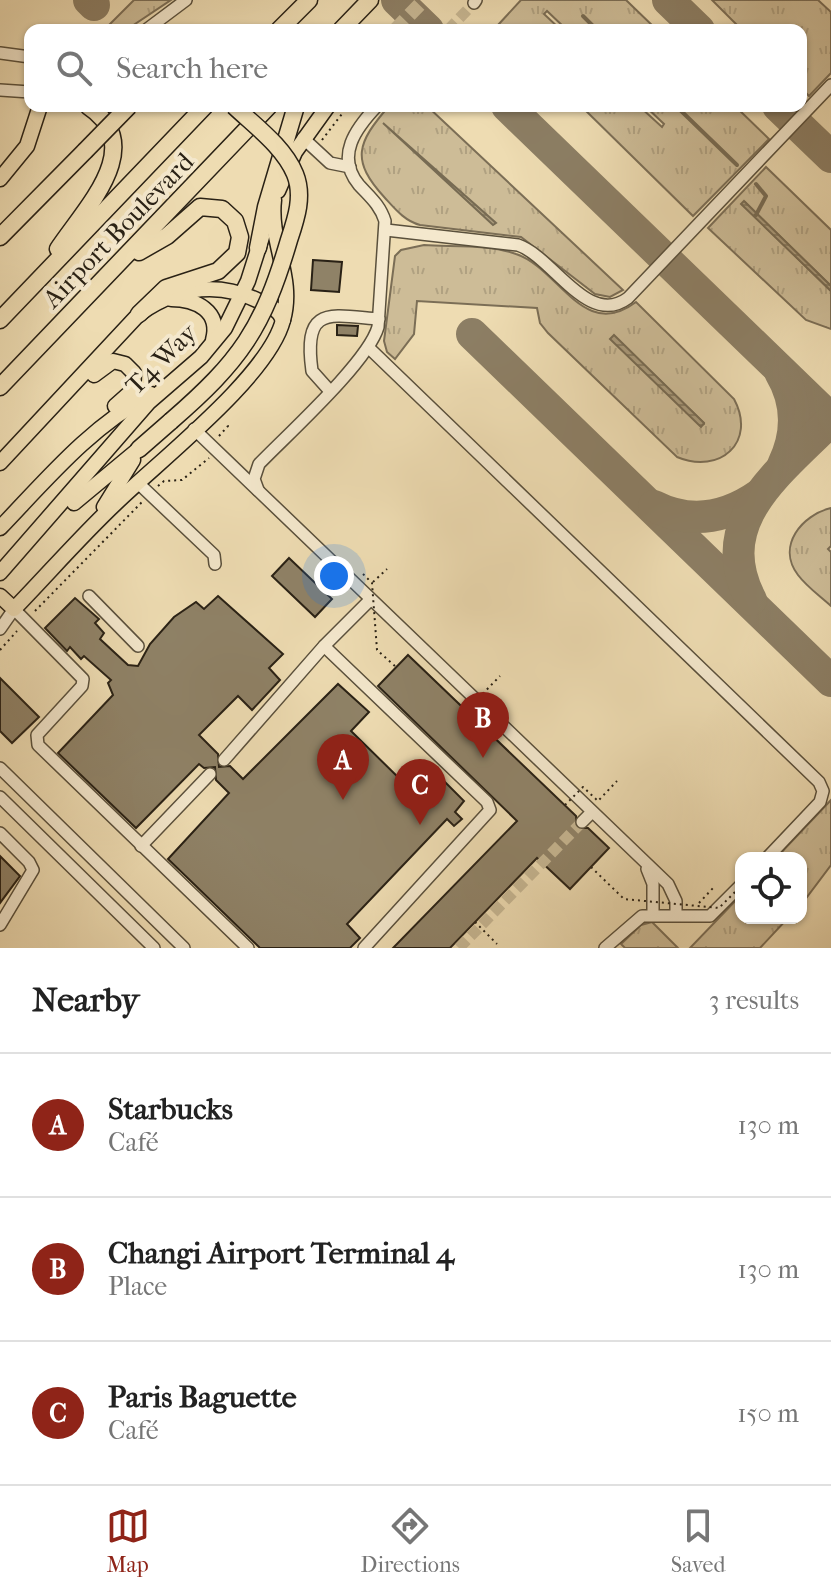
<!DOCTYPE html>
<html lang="en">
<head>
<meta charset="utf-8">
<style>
	:root { --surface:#fff; --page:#f2f2f2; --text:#222; --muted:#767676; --line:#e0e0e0; --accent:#8f2418 }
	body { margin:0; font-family:"IM FELL French Canon",serif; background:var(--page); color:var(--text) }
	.controls { position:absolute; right:24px; bottom:24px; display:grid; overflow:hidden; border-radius:16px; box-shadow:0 2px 6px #0004 }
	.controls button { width:72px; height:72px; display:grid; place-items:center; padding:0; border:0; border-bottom:2px solid var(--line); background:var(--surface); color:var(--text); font:40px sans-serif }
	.you { position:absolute; left:334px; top:576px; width:28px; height:28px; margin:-20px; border:6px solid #fff; border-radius:50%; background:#1a73e8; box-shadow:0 0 0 12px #1a73e833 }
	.badge { display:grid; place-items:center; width:52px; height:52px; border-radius:50%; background:var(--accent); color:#fff; font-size:26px; font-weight:700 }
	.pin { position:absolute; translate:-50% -66px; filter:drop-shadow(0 2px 4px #0008) }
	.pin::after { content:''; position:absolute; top:42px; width:28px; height:24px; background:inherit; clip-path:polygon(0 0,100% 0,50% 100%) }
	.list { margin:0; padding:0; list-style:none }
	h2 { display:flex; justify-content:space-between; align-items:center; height:104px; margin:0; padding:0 32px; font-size:34px }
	h2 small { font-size:26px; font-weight:400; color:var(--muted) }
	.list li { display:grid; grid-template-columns:52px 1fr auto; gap:24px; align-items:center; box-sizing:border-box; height:144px; padding:0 32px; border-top:2px solid var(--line) }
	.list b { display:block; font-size:30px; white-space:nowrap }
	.list p { margin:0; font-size:26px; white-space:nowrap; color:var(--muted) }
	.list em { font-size:26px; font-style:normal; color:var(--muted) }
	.icon { flex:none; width:44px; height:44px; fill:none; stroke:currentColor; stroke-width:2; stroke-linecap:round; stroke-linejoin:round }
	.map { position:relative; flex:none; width:831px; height:948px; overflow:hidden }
	.search { position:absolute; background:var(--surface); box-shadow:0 2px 6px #0004; left:24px; right:24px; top:24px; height:88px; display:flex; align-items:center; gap:20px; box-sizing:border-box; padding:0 28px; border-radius:16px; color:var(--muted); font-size:30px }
	.sheet { height:536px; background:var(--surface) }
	nav { display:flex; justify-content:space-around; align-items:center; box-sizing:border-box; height:112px; border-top:2px solid var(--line); background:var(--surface); font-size:22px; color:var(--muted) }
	nav a { display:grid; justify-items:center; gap:4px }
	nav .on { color:var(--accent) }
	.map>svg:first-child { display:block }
	.grass { fill:url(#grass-tufts); stroke:#7b6e56; stroke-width:2; fill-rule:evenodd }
	.water { fill:url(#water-rules); stroke:#776b53; stroke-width:2 }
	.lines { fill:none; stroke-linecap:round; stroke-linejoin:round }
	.stream { stroke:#776b53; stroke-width:4 }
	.taxiway { stroke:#8c7e64; stroke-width:32 }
	.building { fill:#8f8267; stroke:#292115; stroke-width:2 }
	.minor-tunnel { stroke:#c7b793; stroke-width:11; stroke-dasharray:11 5.5; stroke-linecap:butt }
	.major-tunnel { stroke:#c7b793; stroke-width:14; stroke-dasharray:14 7; stroke-linecap:butt }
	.minor-casing { stroke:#5a503c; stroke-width:14 }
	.major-casing { stroke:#292115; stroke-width:17 }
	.highway-casing { stroke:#292115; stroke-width:19 }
	.path { stroke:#292115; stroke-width:2; stroke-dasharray:2 4; stroke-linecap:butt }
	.minor { stroke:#f4e8cd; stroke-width:11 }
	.major { stroke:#eedcb2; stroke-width:14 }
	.highway { stroke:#eedcb2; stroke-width:16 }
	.highway-bridge-casing { stroke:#292115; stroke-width:19; stroke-linecap:butt }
	.path-bridge { stroke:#292115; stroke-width:2; stroke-dasharray:2 4; stroke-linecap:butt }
	.highway-bridge { stroke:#eedcb2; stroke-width:16 }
	.labels { text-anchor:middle; stroke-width:8; stroke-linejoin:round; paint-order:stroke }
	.street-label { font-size:26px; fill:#292115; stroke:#f4e8cd }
</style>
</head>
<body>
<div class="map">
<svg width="831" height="948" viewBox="0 0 831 948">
	<defs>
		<pattern id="grass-tufts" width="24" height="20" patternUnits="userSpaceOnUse" patternTransform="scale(2)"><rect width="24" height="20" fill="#cdbc97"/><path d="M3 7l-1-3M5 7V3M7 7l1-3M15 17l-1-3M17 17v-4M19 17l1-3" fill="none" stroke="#b0a181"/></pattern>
		<pattern id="water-rules" width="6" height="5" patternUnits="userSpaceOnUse" patternTransform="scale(2)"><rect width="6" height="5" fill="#ab9c7d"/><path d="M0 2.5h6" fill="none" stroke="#8b7f65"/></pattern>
	</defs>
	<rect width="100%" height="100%" fill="#eedcb2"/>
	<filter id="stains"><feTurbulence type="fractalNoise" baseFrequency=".0025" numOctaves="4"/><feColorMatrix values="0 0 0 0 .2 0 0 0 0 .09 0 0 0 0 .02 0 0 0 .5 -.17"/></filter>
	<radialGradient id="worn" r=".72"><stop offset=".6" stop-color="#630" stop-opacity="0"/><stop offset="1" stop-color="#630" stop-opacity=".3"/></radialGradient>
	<g class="grass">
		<path d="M134,0H171L126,30H104Z"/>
		<path d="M521,0H626L657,30H567L547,11L544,14L561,30H504L498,25Z"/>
		<path d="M712,0H818L831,12V73L809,96L801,88V30H742Z"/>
		<path d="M389,106H427L623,290L610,297L595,294L521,237L420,225C405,221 396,210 385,198C350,160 357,143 389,106Z"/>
		<path d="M581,106H639L662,127L664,124L645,106H735L769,139L693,216Z"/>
		<path d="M766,167L831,230V286L745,202L742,204L831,291V329L806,320L708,228Z"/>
		<path d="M424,245C452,247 489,244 516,254C559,268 583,342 636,302L734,399C757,442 720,475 677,457L548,333L540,323L537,308L417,301L414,334L395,359L387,352L384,341L395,256L401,250ZM614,336L704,423V424L701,426L611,339Z"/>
		<path d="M831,508V546L828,549L831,552V606C820,596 807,587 798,575C776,546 802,515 831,508Z"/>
		<path d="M831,800V865L801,905V858H776Z"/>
		<path d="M741,895V918H788L760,948H690Z"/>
		<path d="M652,922L678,948H625L621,944L641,925Z"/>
	</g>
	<g class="water">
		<path d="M383,123L496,223L493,225Z"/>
		<path d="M744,201L831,286V291L741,204Z"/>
		<path d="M614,335L704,423L701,427L610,339Z"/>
	</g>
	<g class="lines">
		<g class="stream">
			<path d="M583,16L597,30"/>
			<path d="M676,106L737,165"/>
			<path d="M756,215L766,196L756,184"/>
		</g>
		<g class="taxiway">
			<path d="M89,0L94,5"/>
			<path d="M397,0L428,30"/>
			<path d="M668,0L699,30"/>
			<path d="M507,106L831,419"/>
			<path d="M778,106L831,157"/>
			<path d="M472,334L831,681"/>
			<path d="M780,372C798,402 798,434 783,465"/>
			<path d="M654,506C691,525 726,518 759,495"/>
			<path d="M751,600C709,520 782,471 831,420"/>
		</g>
	</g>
	<g class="building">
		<path d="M313,260L342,262L339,292L311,290Z"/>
		<path d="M337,325L358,326L357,336L337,335Z"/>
		<path d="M289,558L332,599L315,617L272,576Z"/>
		<path d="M218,596L283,654L269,668L280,680L252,710L238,696L199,735L218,754L219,767L230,766L243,779L338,684L369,712L351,731L403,782L424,761L464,801L455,812L462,819L454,826L447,819L347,924L360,938L350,948H260L168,859L229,793L216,780L215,767L204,768L199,764L136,828L58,753L113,695L108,683L111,680L84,656L81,659L70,647L67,651L45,628L75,598L99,619L95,623L104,633L100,639L128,665L138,666L150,644L174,617L196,602L204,609Z"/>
		<path d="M408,655L576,816L577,828H588L609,848L570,889L537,858L450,948H393L517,821L378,686Z"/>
		<path d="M0,678L39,717L12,743L0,731Z"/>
		<path d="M0,856L20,876L0,903Z"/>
	</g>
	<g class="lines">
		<g class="minor-tunnel">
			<path d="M448,30L474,3"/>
			<path d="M459,948L582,822"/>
		</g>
		<path class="major-tunnel" d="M395,30L424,0"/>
		<g class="minor-casing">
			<g id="minor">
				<path d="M474,3L476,0"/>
				<path d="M146,30L186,0"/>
				<path d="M0,53L30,57"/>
				<path d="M0,90L30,92"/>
				<path d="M303,138L330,163L350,167"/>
				<path d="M386,230L518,245C553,257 588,328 628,298L831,85"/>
				<path d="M369,348L819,782L823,791L820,802L767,858"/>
				<path d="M329,390L312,371C303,305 329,315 379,319"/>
				<path d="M194,429L668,884L676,901V915"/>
				<path d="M137,482L214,555L215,564"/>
				<path d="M258,490L254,479L259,464C288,434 368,362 378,327L385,221C380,205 370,197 359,185C335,156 356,128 377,106"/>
				<path d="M89,596L138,646"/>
				<path d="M0,629L14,609L83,679L82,686L37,735L38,745L248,948"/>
				<path d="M324,646L487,802L490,810L364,948"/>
				<path d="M224,760L324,646L370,600"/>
				<path d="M0,768L184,948"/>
				<path d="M0,797L154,948"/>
				<path d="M582,822L592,812"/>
				<path d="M0,833L29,862L33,870L0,925"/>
				<path d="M141,846L210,774"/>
				<path d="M647,869L653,884V913"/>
				<path d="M605,948L642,916H710L741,885"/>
			</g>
		</g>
		<g class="major-casing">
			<g id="major">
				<path d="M0,179L27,146L40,106"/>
				<path d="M278,191L295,152L328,106"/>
				<path d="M171,299C196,299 221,311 213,340"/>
				<path d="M94,375L113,361L125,364L134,373L133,390L115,406"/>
				<path d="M0,463L139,314C177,287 218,281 259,301C270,306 279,309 283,320"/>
				<path d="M74,503L139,449"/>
				<path d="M104,507L133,460"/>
				<path d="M0,528C47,479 90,427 151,394"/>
				<path d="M0,573L149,402L201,357L225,328L248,281L262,237"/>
				<path d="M0,596L14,609C48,574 80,537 116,503C159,461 269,376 283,320C295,278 269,242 274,200"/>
			</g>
		</g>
		<g class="highway-casing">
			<g id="highway">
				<path d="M279,30L309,0"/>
				<path d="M341,30L370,0"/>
				<path d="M0,237L85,151"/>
				<path d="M258,248L266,207L296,106"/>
				<path d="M58,249C86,207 148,146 88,106"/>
				<path d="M139,252L167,236L200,207L222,209L235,221L240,237L237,253L218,271L166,288L139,314"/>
				<path d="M0,320L205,106"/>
				<path d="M0,387L269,106"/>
				<path d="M139,449L171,421"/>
			</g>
		</g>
		<g class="path">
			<path d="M322,140L348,106"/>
			<path d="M219,436L228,426L226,422"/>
			<path d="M158,486L164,481L182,480L209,458"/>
			<path d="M373,582L387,569"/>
			<path d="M35,611L142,502"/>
			<path d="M0,650L17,631"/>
			<path d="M699,903L714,887"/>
		</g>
		<use href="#minor" class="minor"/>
		<use href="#major" class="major"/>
		<use href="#highway" class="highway"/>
		<g class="highway-bridge-casing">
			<g id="highway-bridge">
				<path d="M85,151L129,106"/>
				<path d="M171,421C240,361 263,329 289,240C296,219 304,196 295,174C284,147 255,126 234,106"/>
			</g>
		</g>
		<g class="path-bridge">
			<path d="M363,574L372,583L377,650L396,667"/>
			<path d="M466,711L500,676"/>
			<path d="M565,805L583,787L598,801L617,781"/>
			<path d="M591,867L624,899L719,908L736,891"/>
			<path d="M475,922L497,944"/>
		</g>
		<use href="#highway-bridge" class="highway-bridge"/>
	</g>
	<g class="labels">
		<g class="street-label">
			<text transform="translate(118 230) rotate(-46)" y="9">Airport Boulevard</text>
			<text transform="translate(161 359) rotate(-45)" y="9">T4 Way</text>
		</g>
	</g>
	<rect width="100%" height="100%" filter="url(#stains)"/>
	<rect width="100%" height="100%" fill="url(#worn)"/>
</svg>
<div class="controls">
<button><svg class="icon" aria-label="locate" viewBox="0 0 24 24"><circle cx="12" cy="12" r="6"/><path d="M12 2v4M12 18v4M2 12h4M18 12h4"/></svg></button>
</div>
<div class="you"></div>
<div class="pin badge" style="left:343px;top:800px">A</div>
<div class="pin badge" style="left:483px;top:758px">B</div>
<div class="pin badge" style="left:420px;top:825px">C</div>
<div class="search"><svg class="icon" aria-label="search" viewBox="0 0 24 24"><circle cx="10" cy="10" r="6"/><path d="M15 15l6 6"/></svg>Search here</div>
</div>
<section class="sheet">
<h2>Nearby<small>3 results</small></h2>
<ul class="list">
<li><span class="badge">A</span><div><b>Starbucks</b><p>Café</p></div><em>130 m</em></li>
<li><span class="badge">B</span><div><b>Changi Airport Terminal 4</b><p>Place</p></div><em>130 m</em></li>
<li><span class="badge">C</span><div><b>Paris Baguette</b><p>Café</p></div><em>150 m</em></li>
</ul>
</section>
<nav>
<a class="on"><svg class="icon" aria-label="map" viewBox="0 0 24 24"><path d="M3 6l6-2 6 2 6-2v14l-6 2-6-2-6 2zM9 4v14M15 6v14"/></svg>Map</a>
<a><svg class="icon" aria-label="directions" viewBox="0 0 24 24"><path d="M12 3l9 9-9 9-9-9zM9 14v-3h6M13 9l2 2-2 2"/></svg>Directions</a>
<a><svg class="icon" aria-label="saved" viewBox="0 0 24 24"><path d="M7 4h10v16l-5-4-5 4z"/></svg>Saved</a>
</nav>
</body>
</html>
